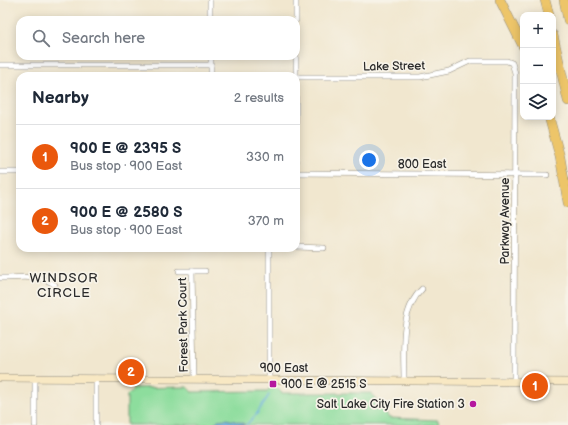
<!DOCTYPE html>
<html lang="en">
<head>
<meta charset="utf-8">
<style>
	:root { --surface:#fff; --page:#f2f2f3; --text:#1f2937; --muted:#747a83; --line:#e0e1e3; --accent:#ea580c }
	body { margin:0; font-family:"Balsamiq Sans",sans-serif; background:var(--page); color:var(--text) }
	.controls { position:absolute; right:12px; top:12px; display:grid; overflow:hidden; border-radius:8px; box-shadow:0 2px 10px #0003 }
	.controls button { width:36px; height:36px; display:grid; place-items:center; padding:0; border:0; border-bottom:1px solid var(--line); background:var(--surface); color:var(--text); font:20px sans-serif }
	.you { position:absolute; left:369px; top:160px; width:14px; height:14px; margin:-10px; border:3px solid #fff; border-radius:50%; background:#1a73e8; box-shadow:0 0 0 6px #1a73e833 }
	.badge { display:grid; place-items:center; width:26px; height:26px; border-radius:50%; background:var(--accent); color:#fff; font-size:13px; font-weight:700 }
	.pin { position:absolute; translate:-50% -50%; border:2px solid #fff; box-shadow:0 1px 4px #0006 }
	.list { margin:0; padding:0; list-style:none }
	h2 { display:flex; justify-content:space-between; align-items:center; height:52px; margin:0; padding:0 16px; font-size:17px }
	h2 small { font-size:13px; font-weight:400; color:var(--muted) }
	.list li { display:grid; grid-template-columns:26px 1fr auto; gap:12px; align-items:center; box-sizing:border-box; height:64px; padding:0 16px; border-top:1px solid var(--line) }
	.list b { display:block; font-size:15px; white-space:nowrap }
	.list p { margin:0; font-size:13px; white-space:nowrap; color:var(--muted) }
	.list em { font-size:13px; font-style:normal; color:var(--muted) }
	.icon { flex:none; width:22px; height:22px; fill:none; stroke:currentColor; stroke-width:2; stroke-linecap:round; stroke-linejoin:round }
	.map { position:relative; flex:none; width:568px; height:425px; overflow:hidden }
	.search { position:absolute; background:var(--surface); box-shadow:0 2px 10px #0003; left:16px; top:16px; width:284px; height:44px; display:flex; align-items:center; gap:10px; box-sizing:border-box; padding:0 14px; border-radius:12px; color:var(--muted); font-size:15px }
	.panel { position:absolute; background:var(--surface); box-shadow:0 2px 10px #0003; left:16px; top:72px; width:284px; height:180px; border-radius:12px }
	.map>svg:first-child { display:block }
	.green { fill:#8ddd9d; stroke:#5c8464 }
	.water { fill:#66addd; stroke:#486c84 }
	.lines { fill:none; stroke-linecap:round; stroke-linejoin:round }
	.stream { stroke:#66addd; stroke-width:1.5 }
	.street-casing { stroke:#8e897d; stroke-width:6 }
	.secondary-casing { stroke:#8e897d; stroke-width:8 }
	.highway-casing { stroke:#8e897d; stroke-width:10 }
	.street { stroke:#fff; stroke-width:5 }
	.secondary { stroke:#f8e8c3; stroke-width:7 }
	.highway { stroke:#edc569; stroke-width:9 }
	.poi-dot { fill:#b5179e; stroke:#f7f3e8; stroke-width:1.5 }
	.labels { text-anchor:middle; stroke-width:3.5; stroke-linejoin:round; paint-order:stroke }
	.street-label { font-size:12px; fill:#2b2b2b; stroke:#f7f3e8 }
	.poi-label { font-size:12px; fill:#2b2b2b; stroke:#f7f3e8; text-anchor:start }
	.neighbourhood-label { font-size:13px; letter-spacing:1px; fill:#2b2b2b; stroke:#f7f3e8 }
</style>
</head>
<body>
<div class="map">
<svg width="568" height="425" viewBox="0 0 568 425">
	<rect width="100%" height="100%" fill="#f7f3e8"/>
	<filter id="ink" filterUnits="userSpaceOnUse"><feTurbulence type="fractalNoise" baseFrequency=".025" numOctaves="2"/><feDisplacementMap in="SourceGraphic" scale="8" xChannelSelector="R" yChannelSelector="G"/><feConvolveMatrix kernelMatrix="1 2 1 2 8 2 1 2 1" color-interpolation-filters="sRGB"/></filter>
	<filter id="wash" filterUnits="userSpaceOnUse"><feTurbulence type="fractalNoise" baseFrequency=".012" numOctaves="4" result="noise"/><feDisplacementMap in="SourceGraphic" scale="16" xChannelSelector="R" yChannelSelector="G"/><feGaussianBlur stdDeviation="0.9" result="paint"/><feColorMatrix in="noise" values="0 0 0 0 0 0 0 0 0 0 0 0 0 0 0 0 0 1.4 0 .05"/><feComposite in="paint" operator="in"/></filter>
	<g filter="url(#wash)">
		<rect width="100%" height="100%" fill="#f1e7cf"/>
		<path class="green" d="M184,387H187L192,392L267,391L270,388H277L282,393H371L389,418L438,420L439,425H127V395L134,388Z"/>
		<path class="water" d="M226,419L243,423L245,425H213L218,420Z"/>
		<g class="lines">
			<path class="stream" d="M246,425L256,415L269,395"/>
		</g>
	</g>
	<g filter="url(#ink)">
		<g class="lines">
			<g class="street-casing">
				<g id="street">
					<path d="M210,0V20"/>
					<path d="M296,0V20"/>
					<path d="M296,49V173"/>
					<path d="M211,56V76"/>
					<path d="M0,65H211"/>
					<path d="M296,77H420L449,71L470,61H507L512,63L515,73L514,380"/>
					<path d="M0,172H20"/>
					<path d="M296,173L547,175"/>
					<path d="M296,247L324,248"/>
					<path d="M269,248V379"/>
					<path d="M179,271H205"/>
					<path d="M192,271L194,379"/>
					<path d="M0,278C17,278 42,274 55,285"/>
					<path d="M35,378V425"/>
					<path d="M96,378V425"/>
					<path d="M404,380C404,351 399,311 422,289"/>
				</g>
			</g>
			<g class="secondary-casing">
				<path id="secondary" d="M0,378L568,382"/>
			</g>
			<g class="highway-casing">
				<g id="highway">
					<path d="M500,0L523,46"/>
					<path d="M545,0L549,15"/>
					<path d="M564,0L568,20"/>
					<path d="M553,35L568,101"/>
					<path d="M549,117L560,157L568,203"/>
				</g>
			</g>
			<use href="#street" class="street"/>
			<use href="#secondary" class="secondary"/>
			<use href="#highway" class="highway"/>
		</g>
	</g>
	<g class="poi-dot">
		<rect x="269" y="380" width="8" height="8" rx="2"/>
		<circle cx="473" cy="404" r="4"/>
	</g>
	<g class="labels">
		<g class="street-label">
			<text transform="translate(394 66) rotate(-1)" y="4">Lake Street</text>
			<text x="422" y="168">800 East</text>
			<text transform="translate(505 221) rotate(-90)" y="4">Parkway Avenue</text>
			<text transform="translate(183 325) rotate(-91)" y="4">Forest Park Court</text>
			<text x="284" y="372">900 East</text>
		</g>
		<g class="poi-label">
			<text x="281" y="388">900 E @ 2515 S</text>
			<text x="465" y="408" text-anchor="end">Salt Lake City Fire Station 3</text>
		</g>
		<g class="neighbourhood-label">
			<text x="64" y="282">WINDSOR<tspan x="64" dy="15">CIRCLE</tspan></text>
		</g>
	</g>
</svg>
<div class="controls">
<button>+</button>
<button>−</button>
<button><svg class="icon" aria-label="layers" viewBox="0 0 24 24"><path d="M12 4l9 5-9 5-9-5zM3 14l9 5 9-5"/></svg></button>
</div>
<div class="you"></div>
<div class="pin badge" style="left:535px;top:386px">1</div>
<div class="pin badge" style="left:131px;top:372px">2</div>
<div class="search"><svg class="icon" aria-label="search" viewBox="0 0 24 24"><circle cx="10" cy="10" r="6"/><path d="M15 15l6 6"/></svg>Search here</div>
<section class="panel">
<h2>Nearby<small>2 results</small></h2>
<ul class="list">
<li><span class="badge">1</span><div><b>900 E @ 2395 S</b><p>Bus stop · 900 East</p></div><em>330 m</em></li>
<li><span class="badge">2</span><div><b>900 E @ 2580 S</b><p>Bus stop · 900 East</p></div><em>370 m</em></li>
</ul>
</section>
</div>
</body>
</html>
